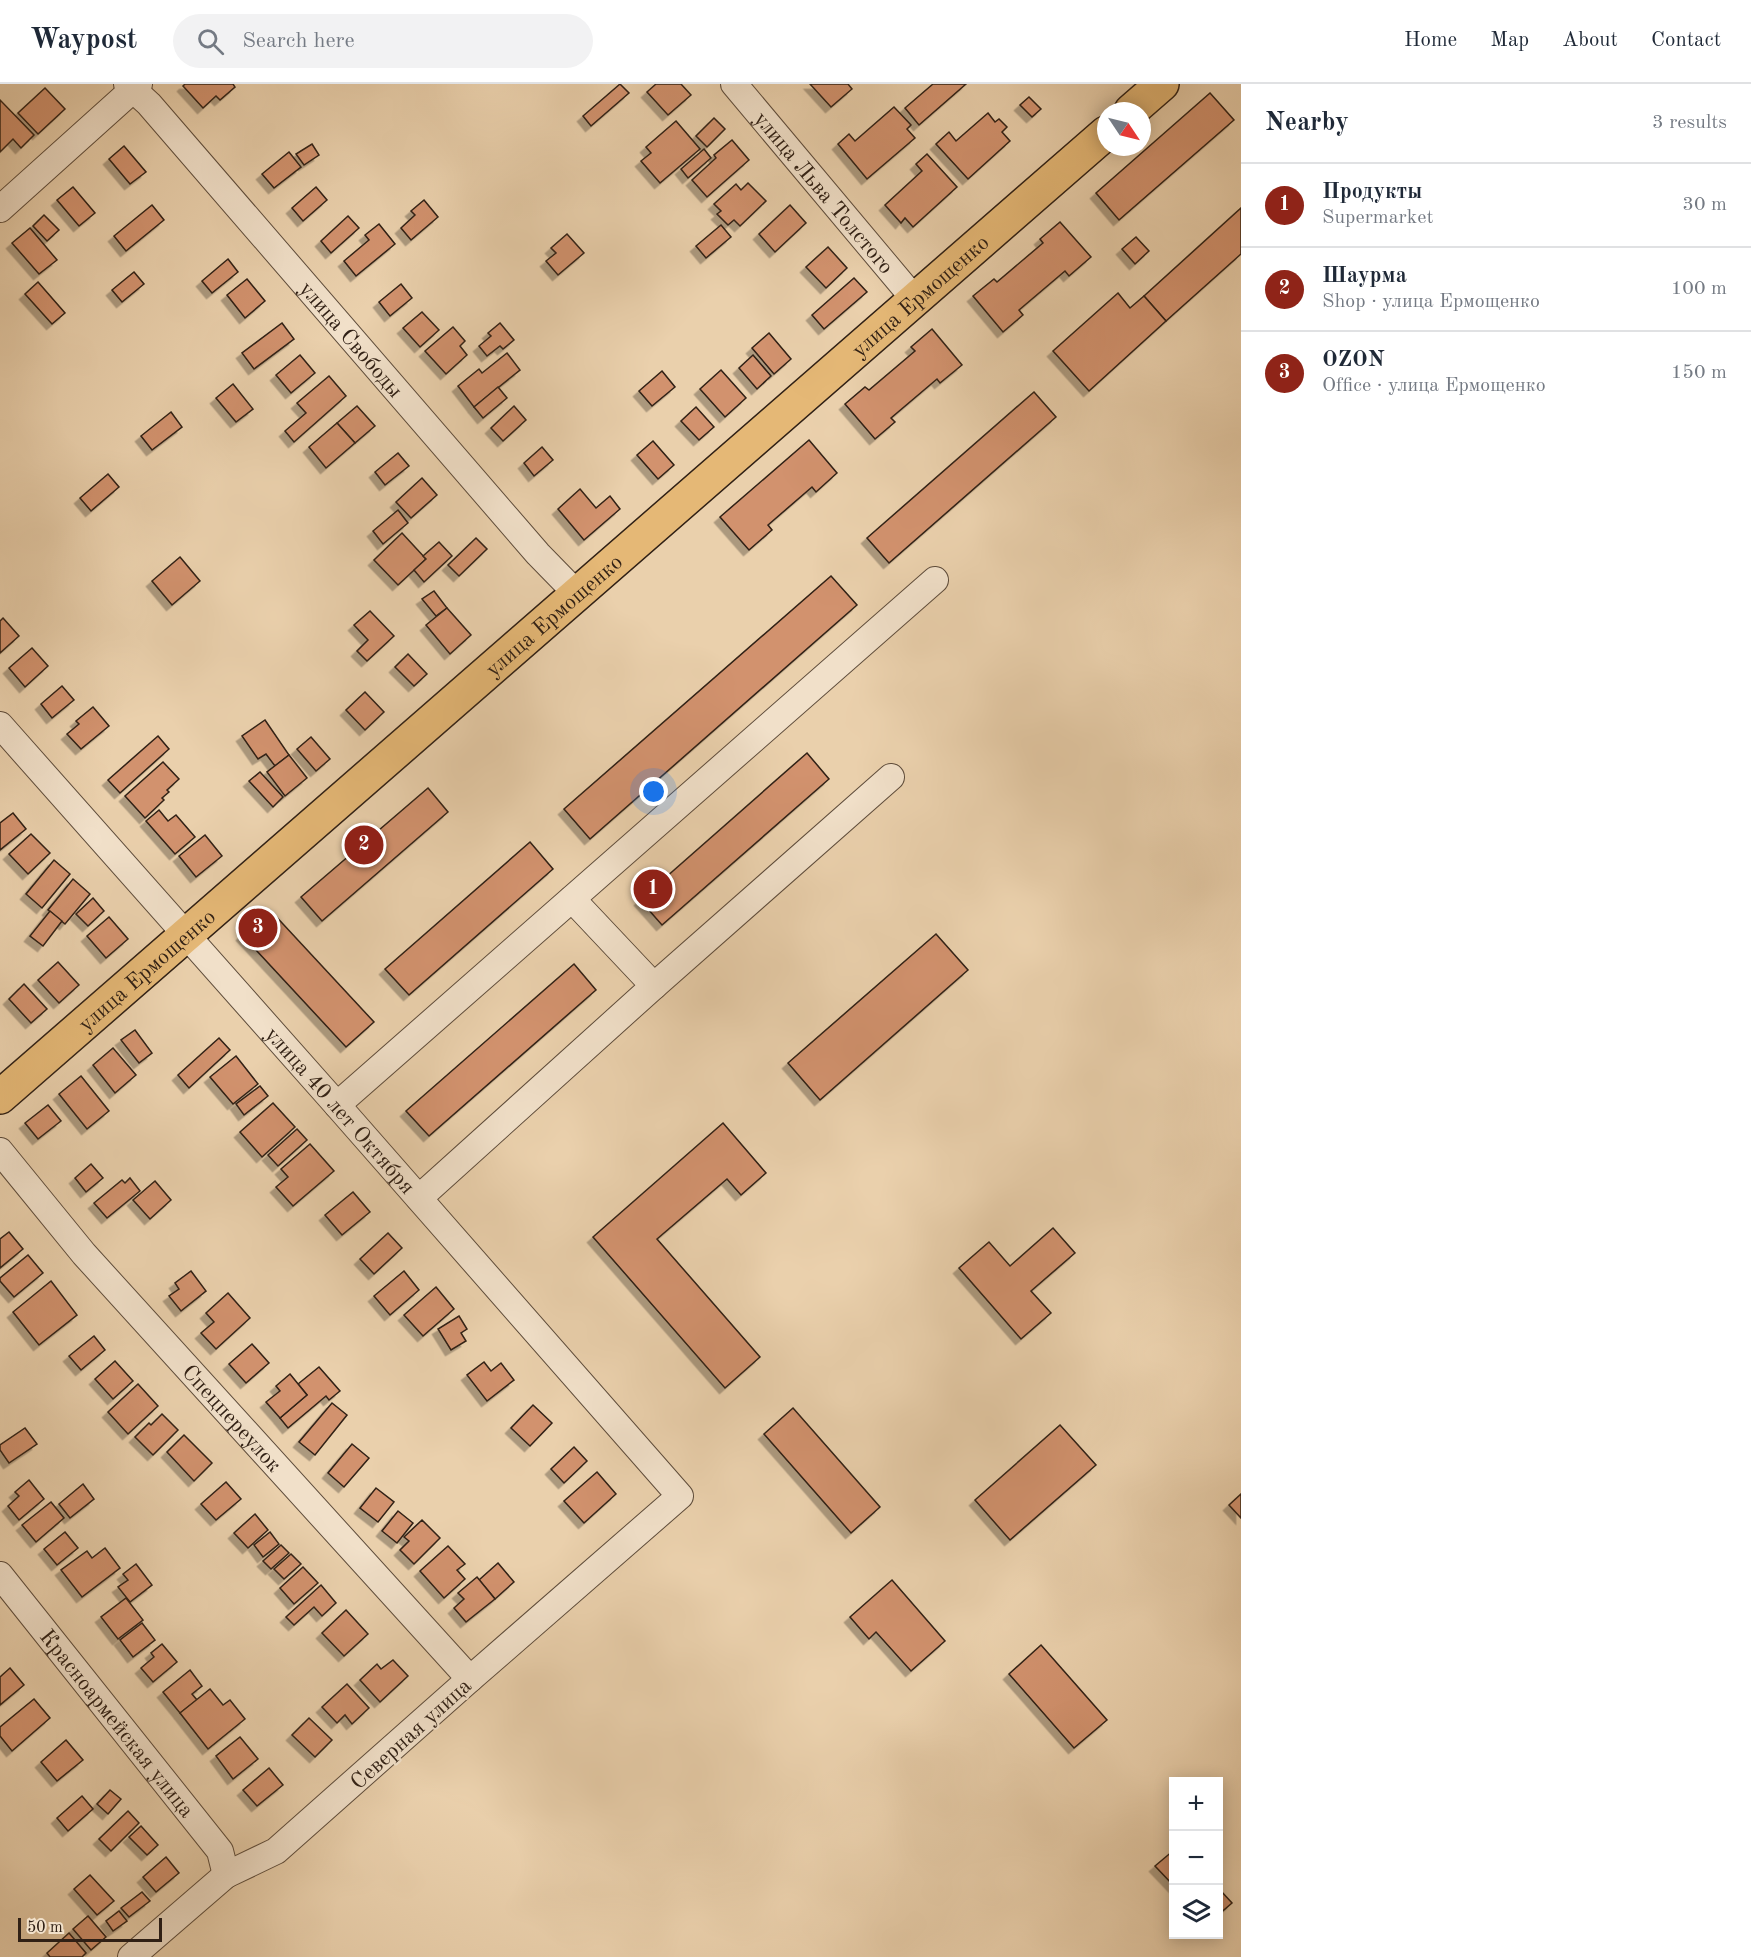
<!DOCTYPE html>
<html lang="en">
<head>
<meta charset="utf-8">
<style>
	:root { --surface:#fff; --page:#f2f2f3; --text:#1f2937; --muted:#747a83; --line:#e0e1e3; --accent:#8f2418 }
	body { margin:0; font-family:"Old Standard TT",serif; background:var(--page); color:var(--text) }
	.controls { position:absolute; right:18px; bottom:18px; display:grid; overflow:hidden; border-radius:0px; box-shadow:0 3px 15px #0003 }
	.controls button { width:54px; height:54px; display:grid; place-items:center; padding:0; border:0; border-bottom:2px solid var(--line); background:var(--surface); color:var(--text); font:30px sans-serif }
	.compass { position:absolute; left:1097px; top:18px; width:54px; height:54px; border-radius:50%; background:var(--surface); box-shadow:0 3px 15px #0003; rotate:125deg }
	.scale { position:absolute; left:18px; bottom:15px; width:144px; box-sizing:border-box; padding-left:6px; border:3px solid #302015; border-top:0; font-size:16px; line-height:21px; white-space:nowrap; color:#302015; -webkit-text-stroke:4px #f1e0c9; paint-order:stroke }
	.you { position:absolute; left:654px; top:708px; width:21px; height:21px; margin:-15px; border:4px solid #fff; border-radius:50%; background:#1a73e8; box-shadow:0 0 0 9px #1a73e833 }
	.badge { display:grid; place-items:center; width:39px; height:39px; border-radius:50%; background:var(--accent); color:#fff; font-size:20px; font-weight:700 }
	.pin { position:absolute; translate:-50% -50%; border:3px solid #fff; box-shadow:0 2px 6px #0006 }
	.list { margin:0; padding:0; list-style:none }
	h2 { display:flex; justify-content:space-between; align-items:center; height:78px; margin:0; padding:0 24px; font-size:26px }
	h2 small { font-size:20px; font-weight:400; color:var(--muted) }
	.list li { display:grid; grid-template-columns:39px 1fr auto; gap:18px; align-items:center; box-sizing:border-box; height:84px; padding:0 24px; border-top:2px solid var(--line) }
	.list b { display:block; font-size:22px; white-space:nowrap }
	.list p { margin:0; font-size:20px; white-space:nowrap; color:var(--muted) }
	.list em { font-size:20px; font-style:normal; color:var(--muted) }
	.icon { flex:none; width:33px; height:33px; fill:none; stroke:currentColor; stroke-width:2; stroke-linecap:round; stroke-linejoin:round }
	.map { position:relative; flex:none; width:1241px; height:1873px; overflow:hidden }
	header { display:flex; align-items:center; gap:36px; box-sizing:border-box; height:84px; padding:0 30px; background:var(--surface); border-bottom:2px solid var(--line) }
	header strong { font-size:28px }
	nav { display:flex; gap:33px; margin-inline-start:auto; font-size:21px }
	.search { width:420px; height:54px; background:var(--page); display:flex; align-items:center; gap:15px; box-sizing:border-box; padding:0 21px; border-radius:33px; color:var(--muted); font-size:22px }
	main { display:flex }
	aside { flex:1; background:var(--surface) }
	.map>svg:first-child { display:block }
	.building { fill:#d2926e; stroke:#302015; stroke-width:1.5; filter:url(#shadow) }
	.lines { fill:none; stroke-linecap:round; stroke-linejoin:round }
	.minor-casing { stroke:#5e4c3b; stroke-width:28 }
	.highway-casing { stroke:#302015; stroke-width:36 }
	.minor { stroke:#f1e0c9; stroke-width:26 }
	.highway { stroke:#e5b876; stroke-width:33 }
	.labels { text-anchor:middle; stroke-width:4.5; stroke-linejoin:round; paint-order:stroke }
	.street-label { font-size:22px; fill:#302015; stroke:#f1e0c9 }
</style>
</head>
<body>
<header>
<strong>Waypost</strong>
<div class="search"><svg class="icon" aria-label="search" viewBox="0 0 24 24"><circle cx="10" cy="10" r="6"/><path d="M15 15l6 6"/></svg>Search here</div>
<nav><a>Home</a><a>Map</a><a>About</a><a>Contact</a></nav>
</header>
<main>
<div class="map">
<svg width="1241" height="1873" viewBox="0 0 1241 1873">
	<defs>
		<filter id="shadow"><feDropShadow dx="-5.5" dy="5.5" stdDeviation="0" flood-color="#0004"/></filter>
	</defs>
	<rect width="100%" height="100%" fill="#ead0ac"/>
	<filter id="stains"><feTurbulence type="fractalNoise" baseFrequency=".00333" numOctaves="4"/><feColorMatrix values="0 0 0 0 .2 0 0 0 0 .09 0 0 0 0 .02 0 0 0 .5 -.17"/></filter>
	<radialGradient id="worn" r=".72"><stop offset=".6" stop-color="#630" stop-opacity="0"/><stop offset="1" stop-color="#630" stop-opacity=".3"/></radialGradient>
	<g class="building">
		<path d="M185,0H233L235,3L220,16L216,12L203,24L183,2Z"/>
		<path d="M620,0L629,9L591,42L583,32Z"/>
		<path d="M656,0H681L691,11L668,31L647,8Z"/>
		<path d="M810,0H848L852,5L831,23Z"/>
		<path d="M933,0H966L919,41L905,24Z"/>
		<path d="M45,4L65,25L38,50L18,29Z"/>
		<path d="M1210,9L1234,36L1119,136L1096,109Z"/>
		<path d="M1029,13L1041,25L1032,33L1020,21Z"/>
		<path d="M0,16L34,51L21,64L13,55L0,68Z"/>
		<path d="M894,23L911,41L907,45L915,54L867,95L838,60L849,50L855,57Z"/>
		<path d="M988,29L995,38L999,35L1007,43L1002,48L1010,57L968,95L936,60L949,48L956,57Z"/>
		<path d="M714,34L725,45L707,63L696,52Z"/>
		<path d="M676,37L700,65L660,99L641,77L651,69L646,63Z"/>
		<path d="M732,56L749,76L707,113L692,96L716,74L714,71Z"/>
		<path d="M312,60L319,71L304,81L296,70Z"/>
		<path d="M124,62L146,88L130,100L109,75Z"/>
		<path d="M704,65L711,74L688,94L681,85Z"/>
		<path d="M289,68L301,83L274,104L262,90Z"/>
		<path d="M927,70L957,103L913,143L905,134L901,139L885,121L922,87L916,80Z"/>
		<path d="M748,99L766,117L740,142L734,136L728,141L717,130L721,127L714,120L736,100L741,106Z"/>
		<path d="M73,103L95,129L79,142L57,116Z"/>
		<path d="M316,103L327,116L303,137L292,124Z"/>
		<path d="M424,116L438,133L411,156L401,144L415,131L411,127Z"/>
		<path d="M152,121L164,136L126,167L114,152Z"/>
		<path d="M790,121L806,139L775,168L759,150Z"/>
		<path d="M1241,124V170L1166,237L1144,212Z"/>
		<path d="M44,131L59,146L47,157L33,142Z"/>
		<path d="M348,132L359,144L331,169L321,157Z"/>
		<path d="M1060,138L1091,173L1069,192L1065,187L1019,226L1023,231L1003,248L973,212L994,195L997,198L1043,159L1040,155Z"/>
		<path d="M379,140L395,160L356,192L344,177L369,156L365,151Z"/>
		<path d="M721,141L731,153L706,174L696,162Z"/>
		<path d="M30,144L57,176L39,190L12,159Z"/>
		<path d="M567,150L584,169L558,191L546,177L556,169L551,164Z"/>
		<path d="M1136,153L1149,167L1135,180L1122,165Z"/>
		<path d="M828,163L847,184L826,204L806,183Z"/>
		<path d="M228,175L238,188L212,209L202,197Z"/>
		<path d="M134,188L144,200L122,218L112,206Z"/>
		<path d="M854,194L867,208L824,245L812,231Z"/>
		<path d="M247,195L265,217L245,234L227,211Z"/>
		<path d="M38,198L65,229L52,240L25,210Z"/>
		<path d="M401,200L412,214L390,232L379,218Z"/>
		<path d="M1118,209L1130,224L1144,212L1166,237L1089,307L1053,267Z"/>
		<path d="M422,228L439,246L420,263L403,244Z"/>
		<path d="M282,239L294,255L254,285L242,269Z"/>
		<path d="M500,239L514,256L503,265L500,262L487,272L479,262L491,252L488,249Z"/>
		<path d="M453,243L465,257L460,262L467,271L446,290L425,267Z"/>
		<path d="M932,245L962,281L940,299L937,295L891,334L895,338L875,355L845,320L865,303L869,306L915,267L911,263Z"/>
		<path d="M769,249L791,275L774,290L752,264Z"/>
		<path d="M507,269L520,286L474,323L458,302L479,285L482,289Z"/>
		<path d="M300,271L315,289L291,309L276,291Z"/>
		<path d="M753,271L771,292L757,305L739,284Z"/>
		<path d="M721,286L746,314L725,333L700,305Z"/>
		<path d="M662,287L675,303L652,322L639,307Z"/>
		<path d="M329,292L346,312L294,358L285,347L306,329L297,319Z"/>
		<path d="M233,300L253,325L236,338L216,314Z"/>
		<path d="M498,303L507,314L483,334L474,323Z"/>
		<path d="M1034,308L1056,333L889,479L867,454Z"/>
		<path d="M357,322L375,342L355,359L337,339Z"/>
		<path d="M514,322L526,336L503,357L491,344Z"/>
		<path d="M696,323L714,343L699,356L681,337Z"/>
		<path d="M171,328L182,343L152,366L141,352Z"/>
		<path d="M337,339L355,359L326,384L309,363Z"/>
		<path d="M809,356L837,389L816,408L812,403L768,441L772,446L749,466L720,433Z"/>
		<path d="M653,357L674,381L658,395L637,371Z"/>
		<path d="M542,363L553,376L534,392L524,379Z"/>
		<path d="M398,369L409,382L385,401L375,388Z"/>
		<path d="M108,390L119,403L91,427L80,414Z"/>
		<path d="M422,394L437,411L411,434L396,418Z"/>
		<path d="M580,405L596,424L610,412L620,425L584,456L558,425Z"/>
		<path d="M398,426L408,439L383,460L373,447Z"/>
		<path d="M402,449L426,475L398,501L374,476Z"/>
		<path d="M476,454L487,465L459,492L448,481Z"/>
		<path d="M439,458L452,472L424,498L414,486L426,475L423,472Z"/>
		<path d="M180,473L200,497L172,521L152,497Z"/>
		<path d="M831,492L857,521L590,755L564,725Z"/>
		<path d="M434,507L447,524L436,532L422,515Z"/>
		<path d="M447,524L471,551L450,570L426,541Z"/>
		<path d="M370,527L394,552L367,577L357,567L368,556L354,541Z"/>
		<path d="M3,534L19,552L0,569V537Z"/>
		<path d="M32,564L48,582L25,603L9,584Z"/>
		<path d="M408,570L427,590L414,602L395,583Z"/>
		<path d="M62,602L74,616L52,634L41,620Z"/>
		<path d="M365,608L384,628L365,646L346,626Z"/>
		<path d="M93,623L109,642L81,665L67,650L79,640L76,637Z"/>
		<path d="M265,636L289,671L275,682L266,670L258,675L242,652Z"/>
		<path d="M158,652L169,665L120,709L108,696Z"/>
		<path d="M311,653L330,675L316,687L297,665Z"/>
		<path d="M807,669L829,695L662,841L640,816Z"/>
		<path d="M289,671L307,694L285,712L267,688Z"/>
		<path d="M163,678L179,695L167,706L169,708L162,714L164,716L145,734L125,712Z"/>
		<path d="M260,688L283,713L273,723L249,697Z"/>
		<path d="M428,704L448,728L322,837L301,813Z"/>
		<path d="M159,726L168,737L176,731L195,753L175,770L146,737Z"/>
		<path d="M13,729L26,745L0,766V739Z"/>
		<path d="M31,750L50,769L28,790L9,770Z"/>
		<path d="M205,751L222,772L196,793L179,772Z"/>
		<path d="M530,758L553,785L409,911L385,885Z"/>
		<path d="M54,776L70,790L42,824L26,810Z"/>
		<path d="M73,795L90,810L65,840L48,826Z"/>
		<path d="M93,814L104,827L88,842L76,830Z"/>
		<path d="M270,826L374,938L346,963L242,851Z"/>
		<path d="M50,827L62,837L43,862L30,852Z"/>
		<path d="M109,833L128,855L106,874L87,852Z"/>
		<path d="M936,850L968,886L820,1016L788,979Z"/>
		<path d="M58,878L79,901L59,919L38,896Z"/>
		<path d="M574,880L596,906L429,1052L406,1027Z"/>
		<path d="M24,900L47,925L31,939L9,915Z"/>
		<path d="M135,946L152,969L139,979L121,956Z"/>
		<path d="M219,954L230,966L189,1004L178,991Z"/>
		<path d="M113,964L136,991L115,1009L93,981Z"/>
		<path d="M236,972L258,1000L233,1020L210,993Z"/>
		<path d="M81,992L109,1027L87,1045L59,1010Z"/>
		<path d="M260,1002L268,1012L244,1031L236,1020Z"/>
		<path d="M273,1019L295,1043L262,1073L240,1048Z"/>
		<path d="M48,1021L61,1037L38,1055L25,1039Z"/>
		<path d="M723,1039L766,1089L741,1111L727,1095L657,1155L760,1273L725,1304L593,1153Z"/>
		<path d="M297,1045L307,1056L278,1082L268,1071Z"/>
		<path d="M310,1060L334,1087L293,1122L276,1103L288,1093L281,1085Z"/>
		<path d="M91,1080L103,1094L86,1108L75,1094Z"/>
		<path d="M130,1094L140,1107L107,1134L94,1119L122,1096L125,1099Z"/>
		<path d="M155,1097L171,1116L150,1135L133,1116Z"/>
		<path d="M353,1108L370,1128L342,1151L325,1131Z"/>
		<path d="M1053,1144L1075,1169L1031,1207L1051,1229L1021,1255L959,1184L989,1158L1010,1182Z"/>
		<path d="M9,1148L23,1165L0,1184V1155Z"/>
		<path d="M388,1149L402,1164L374,1190L360,1175Z"/>
		<path d="M28,1171L43,1189L14,1213L0,1197V1194Z"/>
		<path d="M191,1187L206,1207L181,1227L169,1212L179,1205L175,1199Z"/>
		<path d="M404,1187L419,1206L390,1231L374,1212Z"/>
		<path d="M51,1197L77,1231L39,1261L13,1228Z"/>
		<path d="M436,1203L454,1225L423,1252L404,1231Z"/>
		<path d="M228,1209L250,1234L216,1265L201,1249L214,1238L206,1229Z"/>
		<path d="M459,1232L467,1245L461,1249L466,1257L451,1266L438,1245Z"/>
		<path d="M94,1252L105,1266L81,1286L69,1272Z"/>
		<path d="M252,1260L269,1279L246,1299L229,1280Z"/>
		<path d="M115,1277L133,1297L113,1315L95,1295Z"/>
		<path d="M484,1278L491,1287L501,1279L514,1296L487,1317L467,1291Z"/>
		<path d="M319,1283L340,1307L329,1316L326,1312L288,1344L280,1334L307,1311L298,1300Z"/>
		<path d="M290,1290L307,1311L280,1334L266,1318L280,1307L276,1302Z"/>
		<path d="M138,1300L158,1322L128,1350L108,1328Z"/>
		<path d="M332,1319L347,1331L315,1371L299,1358Z"/>
		<path d="M533,1321L552,1339L530,1362L511,1344Z"/>
		<path d="M793,1324L880,1423L851,1449L764,1350Z"/>
		<path d="M162,1330L178,1346L153,1371L135,1353L149,1339L151,1341Z"/>
		<path d="M1060,1341L1096,1381L1010,1456L975,1416Z"/>
		<path d="M25,1344L37,1360L9,1379L0,1366V1361Z"/>
		<path d="M184,1351L212,1379L194,1397L167,1368Z"/>
		<path d="M352,1360L369,1374L344,1403L328,1389Z"/>
		<path d="M574,1363L587,1377L564,1399L551,1385Z"/>
		<path d="M597,1388L616,1410L584,1439L564,1417Z"/>
		<path d="M29,1396L44,1415L19,1436L8,1422L19,1412L15,1408Z"/>
		<path d="M226,1398L241,1415L216,1436L201,1420Z"/>
		<path d="M83,1400L94,1415L70,1434L59,1420Z"/>
		<path d="M376,1404L394,1418L378,1438L360,1424Z"/>
		<path d="M1241,1410V1434L1229,1421Z"/>
		<path d="M51,1418L64,1434L36,1458L22,1441Z"/>
		<path d="M398,1427L413,1439L397,1459L382,1447Z"/>
		<path d="M255,1430L268,1446L248,1464L234,1449Z"/>
		<path d="M422,1436L440,1454L414,1480L400,1466L409,1457L404,1453Z"/>
		<path d="M65,1448L78,1464L57,1481L44,1465Z"/>
		<path d="M270,1448L279,1460L263,1473L254,1461Z"/>
		<path d="M281,1461L289,1469L271,1485L263,1477Z"/>
		<path d="M448,1462L465,1480L457,1486L465,1495L444,1514L420,1487Z"/>
		<path d="M105,1464L120,1484L82,1513L61,1486L87,1467L92,1474Z"/>
		<path d="M291,1470L301,1480L284,1495L274,1485Z"/>
		<path d="M498,1479L514,1498L495,1515L479,1496Z"/>
		<path d="M136,1480L152,1501L130,1518L118,1503L128,1496L123,1490Z"/>
		<path d="M303,1483L318,1499L294,1520L280,1504Z"/>
		<path d="M477,1493L495,1515L466,1538L454,1524L464,1515L458,1509Z"/>
		<path d="M892,1496L945,1557L911,1587L876,1548L869,1555L850,1533Z"/>
		<path d="M321,1501L336,1519L322,1532L314,1523L294,1541L286,1533Z"/>
		<path d="M126,1514L143,1536L118,1555L101,1533Z"/>
		<path d="M346,1526L368,1550L344,1572L322,1549Z"/>
		<path d="M142,1539L155,1556L133,1573L120,1556Z"/>
		<path d="M162,1560L177,1578L153,1598L141,1584L154,1573L151,1569Z"/>
		<path d="M1041,1561L1107,1636L1074,1664L1009,1590Z"/>
		<path d="M393,1576L408,1592L380,1618L360,1596L377,1580L381,1585Z"/>
		<path d="M10,1584L24,1601L0,1621V1593Z"/>
		<path d="M190,1586L202,1602L192,1610L197,1616L180,1629L163,1608Z"/>
		<path d="M347,1600L369,1624L352,1640L345,1631L337,1639L322,1623Z"/>
		<path d="M210,1605L223,1621L230,1616L245,1635L208,1665L180,1629Z"/>
		<path d="M34,1615L50,1634L12,1667L0,1652V1643Z"/>
		<path d="M309,1634L332,1656L315,1673L292,1651Z"/>
		<path d="M240,1653L258,1675L233,1695L216,1672Z"/>
		<path d="M66,1656L83,1676L57,1697L41,1678Z"/>
		<path d="M269,1684L283,1701L257,1722L243,1706Z"/>
		<path d="M110,1706L121,1715L108,1730L97,1720Z"/>
		<path d="M82,1712L93,1725L68,1747L57,1734Z"/>
		<path d="M128,1727L139,1739L111,1767L99,1755Z"/>
		<path d="M141,1742L158,1761L147,1771L129,1753Z"/>
		<path d="M1174,1766V1802L1155,1782Z"/>
		<path d="M166,1773L179,1789L156,1808L143,1793Z"/>
		<path d="M90,1791L114,1817L97,1831L74,1805Z"/>
		<path d="M1221,1807L1232,1819L1218,1831V1810Z"/>
		<path d="M142,1808L150,1817L129,1833L121,1824Z"/>
		<path d="M119,1827L127,1837L113,1847L106,1837Z"/>
		<path d="M88,1832L106,1853L91,1866L73,1845Z"/>
		<path d="M69,1849L86,1869L82,1873H50L47,1869Z"/>
	</g>
	<g class="lines">
		<g class="minor-casing">
			<g id="minor">
				<path id="s1" d="M127,0L149,20L538,470L578,511"/>
				<path id="s2" d="M734,0L916,217"/>
				<path d="M0,125L139,0"/>
				<path id="s3" d="M0,641L337,1021L680,1412L470,1595L276,1767L226,1791L131,1873"/>
				<path d="M572,815L654,902"/>
				<path d="M337,1021L935,496"/>
				<path id="s4" d="M0,1067L84,1170L470,1595"/>
				<path d="M419,1114L654,902L891,693"/>
				<path id="s5" d="M0,1491L220,1767L226,1791"/>
			</g>
		</g>
		<g class="highway-casing">
			<g id="highway">
				<path d="M1131,27L1162,0"/>
				<path id="s6" d="M0,1013L1106,49"/>
			</g>
		</g>
		<use href="#minor" class="minor"/>
		<use href="#highway" class="highway"/>
	</g>
	<g class="labels">
		<g class="street-label">
			<text dy="8" stroke="none"><textPath href="#s2" startOffset="141">улица Льва Толстого</textPath></text>
			<text dy="8" stroke="none"><textPath href="#s6" startOffset="1220">улица Ермощенко</textPath></text>
			<text dy="8" stroke="none"><textPath href="#s1" startOffset="340">улица Свободы</textPath></text>
			<text dy="8" stroke="none"><textPath href="#s6" startOffset="734">улица Ермощенко</textPath></text>
			<text dy="8" stroke="none"><textPath href="#s6" startOffset="194">улица Ермощенко</textPath></text>
			<text dy="8" stroke="none"><textPath href="#s3" startOffset="514">улица 40 лет Октября</textPath></text>
			<text dy="8" stroke="none"><textPath href="#s4" startOffset="354">Спецпереулок</textPath></text>
			<text dy="8" stroke="none"><textPath href="#s5" startOffset="189">Красноармейская улица</textPath></text>
			<text transform="translate(410 1649) rotate(-42)" y="8">Северная улица</text>
		</g>
	</g>
	<rect width="100%" height="100%" filter="url(#stains)"/>
	<rect width="100%" height="100%" fill="url(#worn)"/>
</svg>
<div class="controls">
<button>+</button>
<button>−</button>
<button><svg class="icon" aria-label="layers" viewBox="0 0 24 24"><path d="M12 4l9 5-9 5-9-5zM3 14l9 5 9-5"/></svg></button>
</div>
<svg class="compass" viewBox="-18 -18 36 36"><path d="M0-13l5 13h-10z" fill="#e53935"/><path d="M0 13l5-13h-10z" fill="#747a83"/></svg>
<div class="scale">50 m</div>
<div class="you"></div>
<div class="pin badge" style="left:653px;top:805px">1</div>
<div class="pin badge" style="left:364px;top:761px">2</div>
<div class="pin badge" style="left:258px;top:844px">3</div>
</div>
<aside>
<h2>Nearby<small>3 results</small></h2>
<ul class="list">
<li><span class="badge">1</span><div><b>Продукты</b><p>Supermarket</p></div><em>30 m</em></li>
<li><span class="badge">2</span><div><b>Шаурма</b><p>Shop · улица Ермощенко</p></div><em>100 m</em></li>
<li><span class="badge">3</span><div><b>OZON</b><p>Office · улица Ермощенко</p></div><em>150 m</em></li>
</ul>
</aside>
</main>
</body>
</html>
